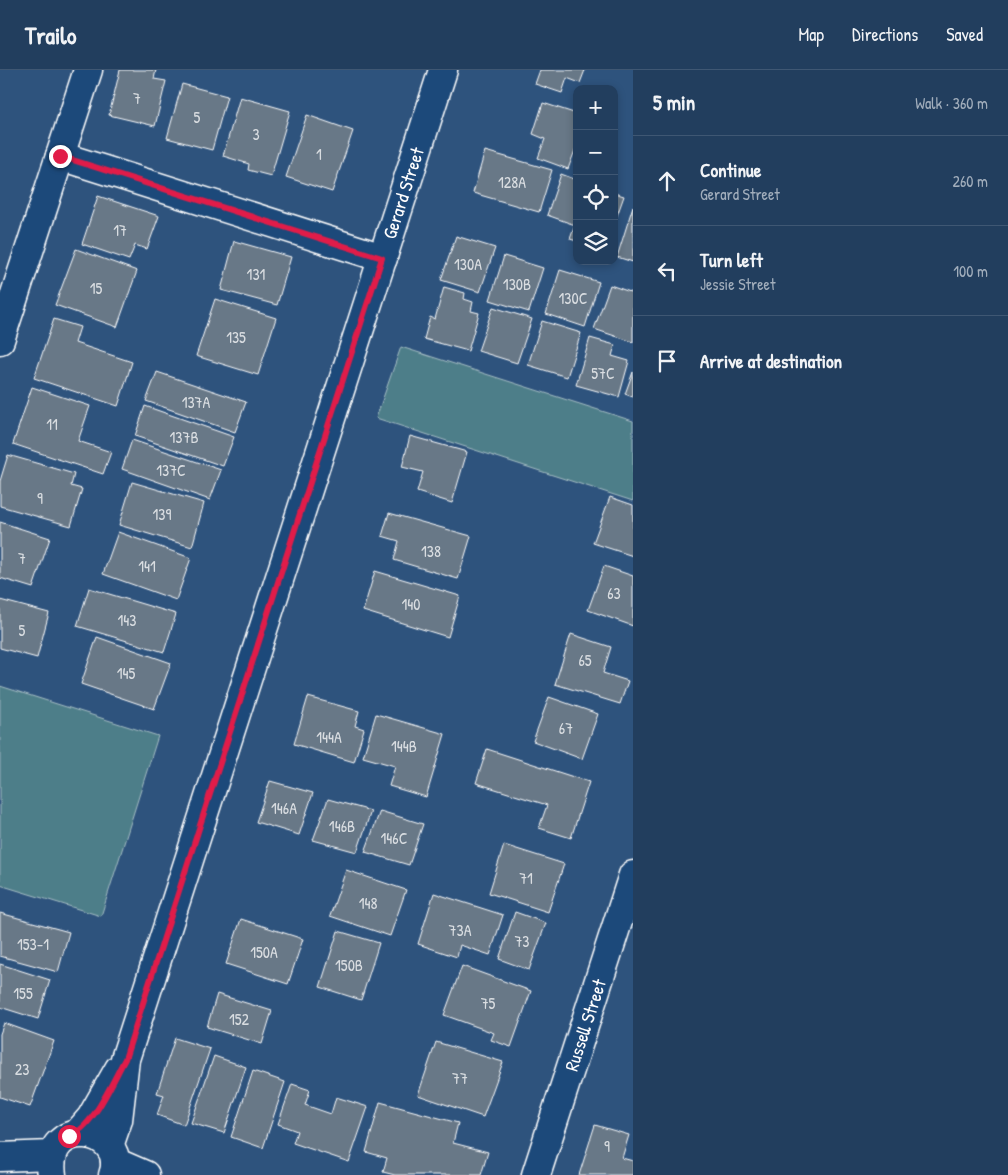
<!DOCTYPE html>
<html lang="en">
<head>
<meta charset="utf-8">
<style>
	:root { --surface:#223e5e; --page:#2e4967; --text:#f1f3f6; --muted:#a2aebc; --line:#3f5773 }
	body { margin:0; font-family:"Patrick Hand",sans-serif; background:var(--page); color:var(--text) }
	.controls { position:absolute; right:15px; top:15px; display:grid; overflow:hidden; border-radius:10px; box-shadow:0 2px 8px #0003 }
	.controls button { width:45px; height:45px; display:grid; place-items:center; padding:0; border:0; border-bottom:1px solid var(--line); background:var(--surface); color:var(--text); font:25px sans-serif }
	.stop { position:absolute; width:15px; height:15px; margin:-11px; border:4px solid #e11d48; border-radius:50%; background:#fff }
	.stop.end { background:#e11d48; border-color:#fff; box-shadow:0 1px 5px #0008 }
	.list { margin:0; padding:0; list-style:none }
	h2 { display:flex; justify-content:space-between; align-items:center; height:65px; margin:0; padding:0 20px; font-size:21px }
	h2 small { font-size:16px; font-weight:400; color:var(--muted) }
	.list li { display:grid; grid-template-columns:32px 1fr auto; gap:15px; align-items:center; box-sizing:border-box; height:90px; padding:0 20px; border-top:1px solid var(--line) }
	.list b { display:block; font-size:19px; white-space:nowrap }
	.list p { margin:0; font-size:16px; white-space:nowrap; color:var(--muted) }
	.list em { font-size:16px; font-style:normal; color:var(--muted) }
	.icon { flex:none; width:28px; height:28px; fill:none; stroke:currentColor; stroke-width:2; stroke-linecap:round; stroke-linejoin:round }
	.map { position:relative; flex:none; width:633px; height:1105px; overflow:hidden }
	header { display:flex; align-items:center; gap:30px; box-sizing:border-box; height:70px; padding:0 25px; background:var(--surface); border-bottom:1px solid var(--line) }
	header strong { font-size:24px }
	nav { display:flex; gap:28px; margin-inline-start:auto; font-size:18px }
	main { display:flex }
	aside { flex:1; background:var(--surface) }
	.map>svg:first-child { display:block }
	.green { fill:#4e7e89; stroke:#a6bec4 }
	.building { fill:#687887; stroke:#fff }
	.lines { fill:none; stroke-linecap:round; stroke-linejoin:round }
	.minor-casing { stroke:#fff; stroke-width:31 }
	.tertiary-casing { stroke:#fff; stroke-width:31 }
	.minor { stroke:#1f4a7a; stroke-width:28 }
	.tertiary { stroke:#1f4a7a; stroke-width:28 }
	.route { stroke:#e11d48; stroke-width:6 }
	.labels { text-anchor:middle; stroke-width:5; stroke-linejoin:round; paint-order:stroke }
	.number-label { font-size:16px; fill:#d9dde1 }
	.street-label { font-size:19px; fill:#fff; stroke:#1f4a7a }
</style>
</head>
<body>
<header>
<strong>Trailo</strong>
<nav><a>Map</a><a>Directions</a><a>Saved</a></nav>
</header>
<main>
<div class="map">
<svg width="633" height="1105" viewBox="0 0 633 1105">
	<rect width="100%" height="100%" fill="#2e537d"/>
	<filter id="ink" filterUnits="userSpaceOnUse"><feTurbulence type="fractalNoise" baseFrequency=".02" numOctaves="2"/><feDisplacementMap in="SourceGraphic" scale="10" xChannelSelector="R" yChannelSelector="G"/><feConvolveMatrix kernelMatrix="1 2 1 2 8 2 1 2 1" color-interpolation-filters="sRGB"/></filter>
	<g filter="url(#ink)">
		<g class="green">
			<path d="M401,277L633,351V431L376,348Z"/>
			<path d="M0,616L158,666L101,846L0,815Z"/>
		</g>
		<g class="building">
			<path d="M120,0H156L154,9L166,11L155,56L109,45Z"/>
			<path d="M540,0H585L580,13L567,8L562,23L535,14Z"/>
			<path d="M182,14L227,26L212,80L167,68Z"/>
			<path d="M240,27L290,41L271,106L248,100L249,94L223,86Z"/>
			<path d="M543,33L577,44V75L568,99L538,88L545,69L533,64Z"/>
			<path d="M307,45L353,61L332,122L286,107Z"/>
			<path d="M485,81L552,100L539,142L473,123Z"/>
			<path d="M561,104L577,110V171L570,169L575,155L547,145Z"/>
			<path d="M614,123L624,126L614,154Z"/>
			<path d="M98,126L159,146L147,179L135,175L129,190L82,174Z"/>
			<path d="M633,136V192L617,187Z"/>
			<path d="M456,166L495,178L480,222L441,210Z"/>
			<path d="M234,171L291,187L277,235L221,220Z"/>
			<path d="M76,179L137,201L117,257L55,235Z"/>
			<path d="M504,186L543,198L529,242L490,230Z"/>
			<path d="M560,200L599,212L585,257L546,244Z"/>
			<path d="M610,215L633,223V272L594,259Z"/>
			<path d="M444,217L465,223L464,229L473,232L471,241L479,243L468,281L424,269L430,247L435,249Z"/>
			<path d="M215,229L276,248L258,305L196,286Z"/>
			<path d="M493,237L532,249L517,293L478,281Z"/>
			<path d="M54,249L80,257L75,273L132,292L118,336L34,308Z"/>
			<path d="M542,251L581,263L567,307L528,295Z"/>
			<path d="M590,268L615,275L612,286L629,291L619,327L576,315Z"/>
			<path d="M157,302L246,332L235,362L146,331Z"/>
			<path d="M633,302V327L625,324Z"/>
			<path d="M32,317L90,336L78,371L111,382L103,404L13,374Z"/>
			<path d="M145,336L234,367L223,396L135,366Z"/>
			<path d="M410,366L467,382L452,433L417,422L423,402L402,397Z"/>
			<path d="M132,370L221,400L210,430L122,399Z"/>
			<path d="M8,385L74,404L71,416L82,419L71,456L0,436V411Z"/>
			<path d="M132,412L204,433L192,477L119,455Z"/>
			<path d="M610,427L633,435V486L593,473Z"/>
			<path d="M389,443L471,466L458,509L394,490L399,471L382,466Z"/>
			<path d="M0,452L50,468L33,518L0,508Z"/>
			<path d="M118,462L191,488L176,530L103,504Z"/>
			<path d="M604,496L633,506V556L588,540Z"/>
			<path d="M375,501L460,526L448,567L363,541Z"/>
			<path d="M89,518L176,544L164,582L77,556Z"/>
			<path d="M0,530L49,543L37,588L0,578Z"/>
			<path d="M571,564L611,577L603,603L628,611L620,634L555,614Z"/>
			<path d="M97,567L171,593L154,639L81,614Z"/>
			<path d="M308,627L359,641L355,656L364,659L354,692L294,674Z"/>
			<path d="M549,627L598,644L582,689L533,671Z"/>
			<path d="M376,644L445,664L426,727L389,716L395,696L363,687Z"/>
			<path d="M487,679L589,712L571,768L539,758L547,735L476,713Z"/>
			<path d="M270,711L313,723L299,765L256,752Z"/>
			<path d="M328,729L371,741L357,782L313,770Z"/>
			<path d="M380,741L423,754L409,795L365,782Z"/>
			<path d="M504,775L564,794L548,842L489,823Z"/>
			<path d="M346,800L406,820L390,866L330,846Z"/>
			<path d="M434,823L503,845L490,885L460,875L457,887L418,874Z"/>
			<path d="M515,842L546,853L529,900L499,889Z"/>
			<path d="M0,843L69,862L58,902L0,886Z"/>
			<path d="M241,849L303,869L288,914L226,894Z"/>
			<path d="M338,861L379,873L361,930L320,917Z"/>
			<path d="M0,894L50,910L38,949L0,937Z"/>
			<path d="M462,896L531,921L511,977L491,970L494,963L444,945Z"/>
			<path d="M217,924L272,941L262,974L207,957Z"/>
			<path d="M4,953L54,971L30,1037L0,1027V964Z"/>
			<path d="M175,968L210,979L184,1055L157,1045L164,1025L157,1023Z"/>
			<path d="M436,972L503,992L483,1047L418,1025Z"/>
			<path d="M214,986L246,997L224,1063L191,1053Z"/>
			<path d="M253,1001L285,1012L263,1078L231,1067Z"/>
			<path d="M292,1014L310,1020L305,1035L331,1044L336,1027L368,1037L349,1092L293,1073L297,1061L278,1054Z"/>
			<path d="M380,1032L458,1053L453,1073L488,1082L481,1105H395L383,1102L387,1088L366,1082Z"/>
			<path d="M595,1055L629,1065L622,1088L633,1091V1105H579Z"/>
		</g>
		<g class="lines">
			<g class="minor-casing">
				<g id="minor">
					<path d="M60,86L383,188"/>
					<path d="M0,270L88,0"/>
					<path d="M115,1092L145,1105"/>
					<path d="M536,1105L633,805"/>
				</g>
			</g>
			<g class="tertiary-casing">
				<g id="tertiary">
					<path d="M78,1063L91,1048L119,999"/>
					<path d="M109,1076L118,1050L125,989L443,0"/>
					<path d="M0,1087L52,1085"/>
					<path d="M52,1105C43,1043 130,1058 113,1105"/>
				</g>
			</g>
			<use href="#minor" class="minor"/>
			<use href="#tertiary" class="tertiary"/>
		</g>
	</g>
	<g class="lines" filter="url(#ink)">
		<path class="route" d="M60,86L382,188L125,989C113,1010 93,1059 69,1066"/>
	</g>
	<g class="labels">
		<g class="number-label">
			<text x="137" y="34">7</text>
			<text x="197" y="53">5</text>
			<text x="256" y="70">3</text>
			<text x="319" y="90">1</text>
			<text x="512" y="118">128A</text>
			<text x="120" y="166">17</text>
			<text x="468" y="200">130A</text>
			<text x="256" y="210">131</text>
			<text x="517" y="220">130B</text>
			<text x="96" y="224">15</text>
			<text x="573" y="234">130C</text>
			<text x="236" y="273">135</text>
			<text x="603" y="309">57C</text>
			<text x="196" y="338">137A</text>
			<text x="52" y="360">11</text>
			<text x="184" y="373">137B</text>
			<text x="171" y="406">137C</text>
			<text x="40" y="434">9</text>
			<text x="162" y="450">139</text>
			<text x="431" y="487">138</text>
			<text x="22" y="494">7</text>
			<text x="147" y="502">141</text>
			<text x="614" y="529">63</text>
			<text x="411" y="540">140</text>
			<text x="127" y="556">143</text>
			<text x="22" y="566">5</text>
			<text x="585" y="596">65</text>
			<text x="126" y="609">145</text>
			<text x="566" y="664">67</text>
			<text x="329" y="673">144A</text>
			<text x="404" y="682">144B</text>
			<text x="284" y="744">146A</text>
			<text x="342" y="762">146B</text>
			<text x="394" y="774">146C</text>
			<text x="526" y="814">71</text>
			<text x="368" y="839">148</text>
			<text x="460" y="866">73A</text>
			<text x="522" y="877">73</text>
			<text x="33" y="880">153-1</text>
			<text x="264" y="888">150A</text>
			<text x="349" y="901">150B</text>
			<text x="23" y="929">155</text>
			<text x="488" y="939">75</text>
			<text x="239" y="955">152</text>
			<text x="22" y="1005">23</text>
			<text x="460" y="1014">77</text>
			<text x="607" y="1082">9</text>
		</g>
		<g class="street-label">
			<text transform="translate(403 123) rotate(-72)" y="7">Gerard Street</text>
			<text transform="translate(585 955) rotate(-72)" y="7">Russell Street</text>
		</g>
	</g>
</svg>
<div class="controls">
<button>+</button>
<button>−</button>
<button><svg class="icon" aria-label="locate" viewBox="0 0 24 24"><circle cx="12" cy="12" r="6"/><path d="M12 2v4M12 18v4M2 12h4M18 12h4"/></svg></button>
<button><svg class="icon" aria-label="layers" viewBox="0 0 24 24"><path d="M12 4l9 5-9 5-9-5zM3 14l9 5 9-5"/></svg></button>
</div>
<div class="stop" style="left:69px;top:1066px"></div>
<div class="stop end" style="left:60px;top:86px"></div>
</div>
<aside>
<h2>5 min<small>Walk · 360 m</small></h2>
<ul class="list">
<li><svg class="icon" aria-label="ahead" viewBox="0 0 24 24"><path d="M12 20V5M6 11l6-6 6 6"/></svg><div><b>Continue</b><p>Gerard Street</p></div><em>260 m</em></li>
<li><svg class="icon" aria-label="left" viewBox="0 0 24 24"><path d="M17 20v-9H6M10 6l-5 5 5 5"/></svg><div><b>Turn left</b><p>Jessie Street</p></div><em>100 m</em></li>
<li><svg class="icon" aria-label="arrive" viewBox="0 0 24 24"><path d="M6 21V4h12l-3 4 3 4H6"/></svg><div><b>Arrive at destination</b></div></li>
</ul>
</aside>
</main>
</body>
</html>
